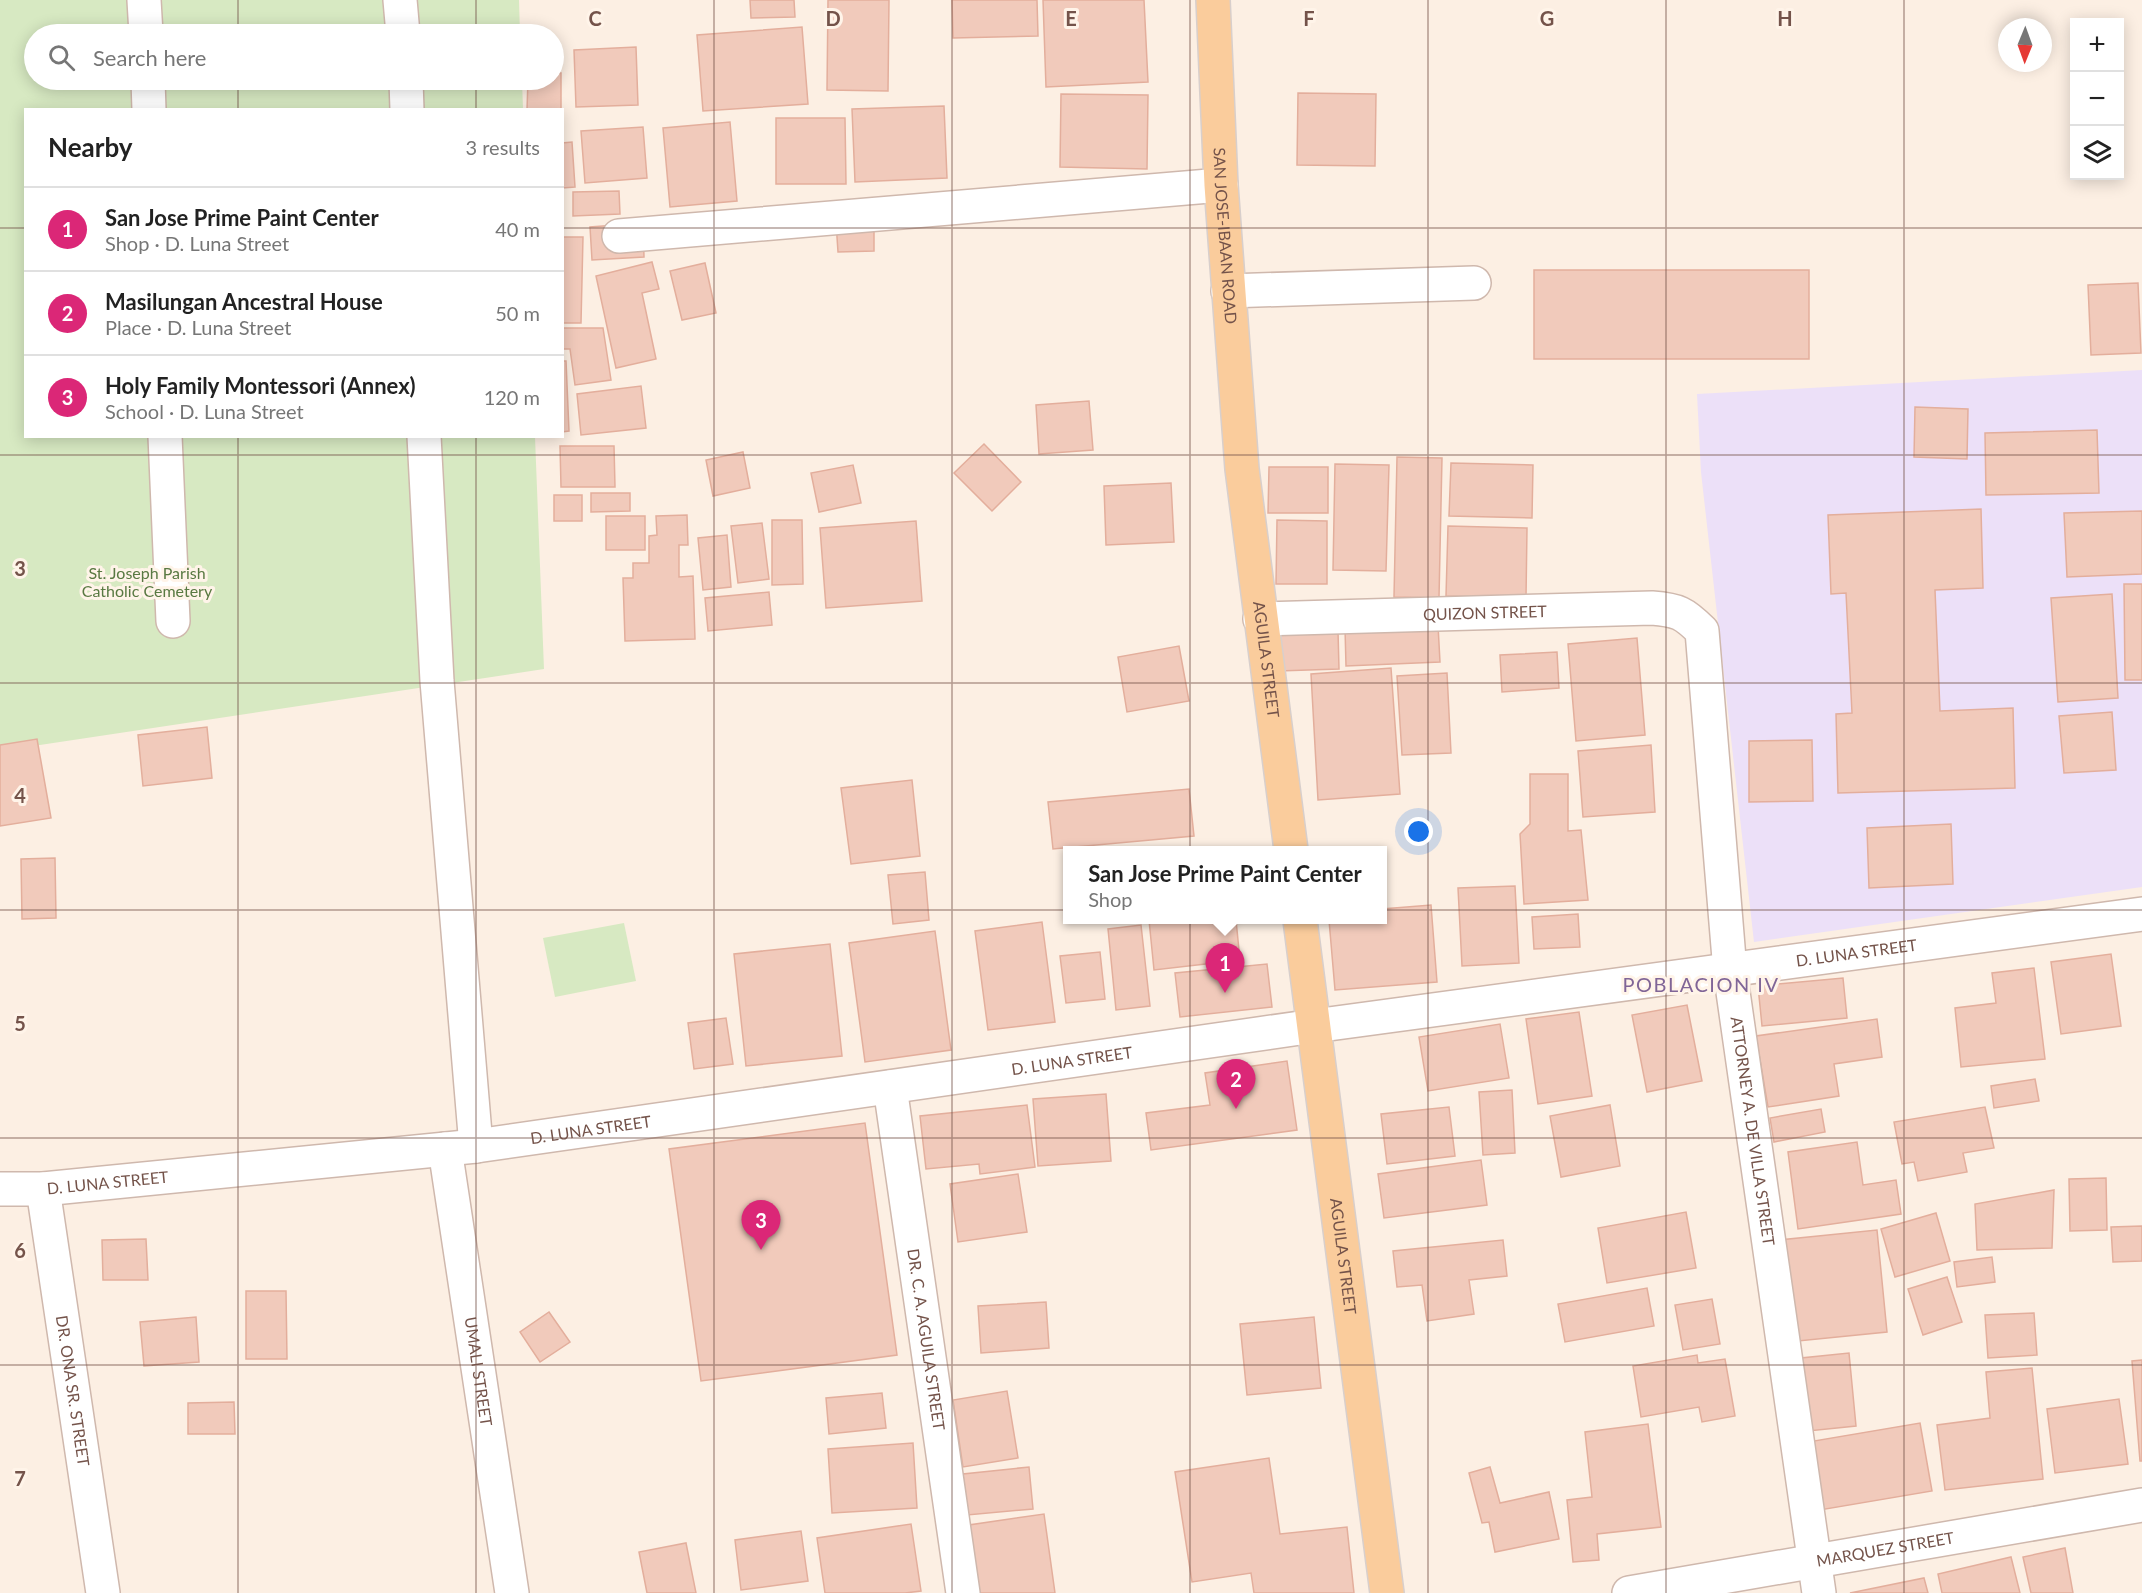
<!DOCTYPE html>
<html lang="en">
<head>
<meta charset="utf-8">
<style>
	:root { --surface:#fff; --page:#f2f2f2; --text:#222; --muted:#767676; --line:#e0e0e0; --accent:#db2777 }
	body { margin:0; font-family:Lato,sans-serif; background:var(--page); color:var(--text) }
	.controls { position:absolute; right:18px; top:18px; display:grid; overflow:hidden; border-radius:0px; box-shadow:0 3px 15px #0003 }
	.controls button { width:54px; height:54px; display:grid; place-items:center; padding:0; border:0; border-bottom:2px solid var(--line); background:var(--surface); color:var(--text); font:30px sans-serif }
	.compass { position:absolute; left:1998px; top:18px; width:54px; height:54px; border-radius:50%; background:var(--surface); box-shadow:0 3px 15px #0003; rotate:181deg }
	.you { position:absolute; left:1419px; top:832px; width:21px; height:21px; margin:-15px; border:4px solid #fff; border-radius:50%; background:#1a73e8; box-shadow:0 0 0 9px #1a73e833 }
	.badge { display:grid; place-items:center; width:39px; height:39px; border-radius:50%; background:var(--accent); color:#fff; font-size:20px; font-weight:700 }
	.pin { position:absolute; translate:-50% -50px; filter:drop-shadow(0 2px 3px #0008) }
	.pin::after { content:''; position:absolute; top:32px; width:21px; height:18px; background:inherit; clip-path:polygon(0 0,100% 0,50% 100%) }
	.popup { position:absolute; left:1063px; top:846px; width:324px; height:78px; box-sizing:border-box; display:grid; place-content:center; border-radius:0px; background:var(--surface); filter:drop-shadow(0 2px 4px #0005); font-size:20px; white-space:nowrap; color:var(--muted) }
	.popup b { font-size:22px; color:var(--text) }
	.popup::after { content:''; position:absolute; left:50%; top:100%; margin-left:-12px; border:12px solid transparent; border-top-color:var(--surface) }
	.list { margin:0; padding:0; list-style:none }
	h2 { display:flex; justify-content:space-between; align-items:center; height:78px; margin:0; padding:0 24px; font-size:26px }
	h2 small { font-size:20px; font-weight:400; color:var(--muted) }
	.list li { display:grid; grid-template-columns:39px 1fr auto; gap:18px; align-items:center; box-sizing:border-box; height:84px; padding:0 24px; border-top:2px solid var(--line) }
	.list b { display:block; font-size:22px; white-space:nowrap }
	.list p { margin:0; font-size:20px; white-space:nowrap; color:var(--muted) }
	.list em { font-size:20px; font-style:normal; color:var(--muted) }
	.icon { flex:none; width:33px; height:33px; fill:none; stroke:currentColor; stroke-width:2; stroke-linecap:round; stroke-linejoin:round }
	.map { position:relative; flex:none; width:2142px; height:1593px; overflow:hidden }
	.search { position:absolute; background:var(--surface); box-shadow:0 3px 15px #0003; left:24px; top:24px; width:540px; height:66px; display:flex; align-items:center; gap:15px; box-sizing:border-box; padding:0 21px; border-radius:33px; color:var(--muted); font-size:22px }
	.panel { position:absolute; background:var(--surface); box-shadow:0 3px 15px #0003; left:24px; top:108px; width:540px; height:330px; border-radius:0px }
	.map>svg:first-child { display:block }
	.education { fill:#ece0f8 }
	.green { fill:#d7e9c2 }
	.building { fill:#f1cabb; stroke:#e3ae9c; stroke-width:1.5 }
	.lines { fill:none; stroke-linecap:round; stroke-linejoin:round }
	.minor-casing { stroke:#cfb8ad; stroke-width:36 }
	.major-casing { stroke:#d8cfcc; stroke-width:36 }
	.minor { stroke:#fff; stroke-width:33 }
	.major { stroke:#facc9c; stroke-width:33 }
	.grid { fill:none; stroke:#74534a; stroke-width:1.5; stroke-opacity:0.55 }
	.labels { text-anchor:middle; stroke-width:6; stroke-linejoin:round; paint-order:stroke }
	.street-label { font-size:16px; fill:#74534a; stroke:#fff4e9 }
	.park-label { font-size:16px; fill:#597942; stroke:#fff4e9 }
	.quarter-label { font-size:20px; letter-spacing:1.5px; fill:#806597; stroke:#fff4e9 }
	.grid-label { font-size:20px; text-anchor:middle; font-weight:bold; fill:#74534a; stroke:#fff4e9; stroke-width:6; stroke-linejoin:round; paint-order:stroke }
</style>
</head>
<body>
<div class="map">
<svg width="2142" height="1593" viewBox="0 0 2142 1593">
	<rect width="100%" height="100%" fill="#fcefe3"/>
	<path class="education" d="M2142,370V887L1754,942L1701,472L1697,394Z"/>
	<g class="green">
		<path d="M0,0H519L520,34H34V80H522L523,109L26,110V436L535,437L544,669L0,751Z"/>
		<path d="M624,923L636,981L555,997L543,938Z"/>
	</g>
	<g class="building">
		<path d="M750,0H794L795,17L751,18Z"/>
		<path d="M828,0H889L888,91L827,90Z"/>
		<path d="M952,0H1037L1038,36L953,38Z"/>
		<path d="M1043,0H1144L1148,82L1046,87Z"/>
		<path d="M802,27L808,104L703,111L697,35Z"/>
		<path d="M636,47L638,105L576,107L574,50Z"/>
		<path d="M554,73H561V110H527L528,80H554Z"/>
		<path d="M1298,93L1376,94L1375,166L1297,165Z"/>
		<path d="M1061,94L1148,95L1147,169L1060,167Z"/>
		<path d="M944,106L947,178L855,182L852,109Z"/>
		<path d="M776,118H845L846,184H776Z"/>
		<path d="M730,122L737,201L670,207L663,128Z"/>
		<path d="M643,127L647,178L585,183L581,131Z"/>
		<path d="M572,142L575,187L562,188V143Z"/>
		<path d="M619,191L620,214L573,216V192Z"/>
		<path d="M874,221V251L838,252L836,222Z"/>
		<path d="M643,223L644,257L592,260L590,227Z"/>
		<path d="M562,237H583L581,323H562Z"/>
		<path d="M652,262L659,289L642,293L656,359L616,368L596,276Z"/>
		<path d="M705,263L716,313L682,320L670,271Z"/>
		<rect x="1534" y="270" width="275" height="89"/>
		<path d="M2138,283L2141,353L2091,355L2088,285Z"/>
		<path d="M562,328H603L611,380L575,385L570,349H562Z"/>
		<path d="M562,361H566L569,431L562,432Z"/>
		<path d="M641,386L646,428L581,435L577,394Z"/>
		<path d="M1089,401L1093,450L1039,454L1036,405Z"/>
		<path d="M1915,407L1968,409L1967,459L1914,457Z"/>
		<path d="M2097,430L2099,493L1986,495L1985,433Z"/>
		<path d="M984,444L1021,482L992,511L954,473Z"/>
		<path d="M560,446H614L615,487H561Z"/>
		<path d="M743,452L750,488L713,496L706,460Z"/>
		<path d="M1397,457L1442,458L1439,598L1394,597Z"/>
		<path d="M1451,463L1533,465L1532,518L1449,516Z"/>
		<path d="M1335,464L1389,465L1386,571L1333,570Z"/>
		<path d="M853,465L861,503L819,512L811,473Z"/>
		<path d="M1269,467H1328V513H1268Z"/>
		<path d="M1171,483L1174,542L1106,545L1104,486Z"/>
		<path d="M591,493H630V511L591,512Z"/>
		<rect x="554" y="495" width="28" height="26"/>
		<path d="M1981,509L1983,588L1935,590L1940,711L2013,708L2015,788L1838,793L1836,714L1852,713L1846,593L1831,594L1828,515Z"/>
		<path d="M2142,511V574L2067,577L2064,513Z"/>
		<path d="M687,515L688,545H679V577L693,576L695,639L625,641L623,578H633V563H649V536L657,535L656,516Z"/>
		<rect x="606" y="516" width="39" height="34"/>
		<path d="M772,520H802L803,584L772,585Z"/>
		<path d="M1277,520L1327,521V584H1276Z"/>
		<path d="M916,521L922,601L826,608L820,528Z"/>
		<path d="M762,523L769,579L738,583L731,526Z"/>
		<path d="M1448,526L1527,528L1526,598L1446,596Z"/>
		<path d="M727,535L731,587L703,590L698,538Z"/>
		<path d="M2124,584H2142V680H2125Z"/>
		<path d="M769,592L772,625L708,631L705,598Z"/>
		<path d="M2112,594L2118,698L2058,702L2051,598Z"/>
		<path d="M1438,625L1440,662L1346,666L1345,628Z"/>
		<path d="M1338,631L1339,669L1278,671L1277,633Z"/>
		<path d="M1637,638L1645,735L1576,741L1568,644Z"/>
		<path d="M1179,646L1189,701L1127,712L1118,657Z"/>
		<path d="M1557,652L1559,688L1502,692L1500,655Z"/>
		<path d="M1391,668L1400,794L1318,800L1311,674Z"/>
		<path d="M1447,673L1451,753L1402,755L1397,676Z"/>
		<path d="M2112,712L2116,770L2064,773L2059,716Z"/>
		<path d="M207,727L212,778L143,786L138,735Z"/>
		<path d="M37,739L51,818L0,826V745Z"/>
		<path d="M1812,740L1813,801L1749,802V741Z"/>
		<path d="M1651,745L1655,812L1583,817L1578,751Z"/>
		<path d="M1530,774H1568V831L1581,830L1588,900L1524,904L1520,834L1530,824Z"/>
		<path d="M912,780L920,856L851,864L841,788Z"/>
		<path d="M1189,789L1194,836L1053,849L1048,802Z"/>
		<path d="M1951,824L1953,884L1869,888L1867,828Z"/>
		<path d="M55,858L56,918L22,919L21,859Z"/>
		<path d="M925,872L929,920L893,924L888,875Z"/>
		<path d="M1515,886L1519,963L1462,966L1458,888Z"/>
		<path d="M1431,905L1437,982L1335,990L1329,920H1382V909Z"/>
		<path d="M1578,914L1580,947L1534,949L1532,917Z"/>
		<path d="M1149,920H1236L1240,960L1154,970Z"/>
		<path d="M1042,922L1055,1022L988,1030L975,931Z"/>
		<path d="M1141,925L1150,1006L1116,1010L1108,929Z"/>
		<path d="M935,931L951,1050L865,1062L849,943Z"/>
		<path d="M830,944L842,1056L746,1066L734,954Z"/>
		<path d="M1100,952L1105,999L1066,1003L1060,956Z"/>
		<path d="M2111,954L2121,1026L2061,1034L2051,962Z"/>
		<path d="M1267,964L1272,1007L1180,1017L1175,973Z"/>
		<path d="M2034,968L2045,1059L1961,1067L1955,1008L1996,1003L1992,973Z"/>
		<path d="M1843,978L1847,1018L1762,1026L1758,986Z"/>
		<path d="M1687,1005L1702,1081L1647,1092L1632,1015Z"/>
		<path d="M1579,1012L1592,1096L1538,1104L1526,1019Z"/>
		<path d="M726,1018L733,1064L694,1069L688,1023Z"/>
		<path d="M1877,1019L1882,1057L1834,1064L1839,1096L1768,1107L1756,1036Z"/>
		<path d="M1500,1024L1509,1078L1428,1091L1419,1037Z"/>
		<path d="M1287,1061L1297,1130L1151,1150L1146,1113L1210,1105L1205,1073Z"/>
		<path d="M2035,1079L2039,1101L1994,1108L1991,1086Z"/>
		<path d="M1512,1090L1515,1153L1483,1155L1479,1092Z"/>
		<path d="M1106,1094L1111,1161L1038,1166L1033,1099Z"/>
		<path d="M1027,1105L1035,1167L980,1174L979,1164L926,1169L920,1116Z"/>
		<path d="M1610,1105L1620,1166L1561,1177L1550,1116Z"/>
		<path d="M1449,1107L1455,1156L1387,1164L1381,1114Z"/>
		<path d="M1985,1107L1994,1148L1963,1153L1967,1172L1918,1181L1914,1162L1902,1164L1894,1122Z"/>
		<path d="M1821,1109L1825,1132L1774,1142L1770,1118Z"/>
		<path d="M865,1123L897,1355L701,1381L669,1149Z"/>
		<path d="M1857,1142L1863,1185L1896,1180L1901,1214L1798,1229L1788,1152Z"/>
		<path d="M1481,1160L1487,1205L1384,1218L1378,1174Z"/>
		<path d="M1018,1174L1027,1232L958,1242L950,1184Z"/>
		<path d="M2106,1178L2107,1230L2070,1231L2069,1179Z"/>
		<path d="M2054,1190L2052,1248L1977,1250L1975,1204Z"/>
		<path d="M1686,1212L1696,1268L1607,1283L1598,1228Z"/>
		<path d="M1936,1213L1950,1261L1895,1277L1881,1229Z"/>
		<path d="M2142,1226V1261L2113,1262L2111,1227Z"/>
		<path d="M1877,1230L1887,1332L1788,1342L1779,1240Z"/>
		<path d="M146,1239L148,1280H103L102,1240Z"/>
		<path d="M1503,1240L1507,1276L1469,1280L1474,1314L1427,1321L1422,1285L1397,1287L1393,1251Z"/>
		<path d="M1992,1257L1995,1282L1957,1287L1954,1262Z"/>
		<path d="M1947,1277L1962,1322L1923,1335L1908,1289Z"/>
		<path d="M1647,1288L1654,1326L1565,1342L1558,1304Z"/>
		<path d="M246,1291H286L287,1359H246Z"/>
		<path d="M1712,1299L1720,1344L1683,1350L1675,1305Z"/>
		<path d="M1046,1302L1049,1348L981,1353L978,1306Z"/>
		<path d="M549,1312L570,1342L540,1362L520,1332Z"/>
		<path d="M2034,1313L2037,1355L1988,1358L1985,1315Z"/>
		<path d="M196,1317L199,1362L144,1366L140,1322Z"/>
		<path d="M1314,1317L1321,1388L1247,1395L1240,1324Z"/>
		<path d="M1849,1353L1856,1426L1808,1431L1801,1358Z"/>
		<path d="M1697,1355L1698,1363L1725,1359L1735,1416L1702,1422L1699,1407L1641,1417L1633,1366Z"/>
		<path d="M2142,1360V1461H2140L2132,1361Z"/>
		<path d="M2032,1368L2043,1479L1945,1490L1937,1425L1990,1418L1986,1372Z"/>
		<path d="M1007,1391L1018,1458L963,1467L953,1400Z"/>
		<path d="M882,1393L886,1428L829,1434L826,1398Z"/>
		<path d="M2119,1399L2128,1464L2055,1473L2047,1409Z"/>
		<path d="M234,1402L235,1434H188V1403Z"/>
		<path d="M1920,1423L1932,1491L1814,1511L1802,1443Z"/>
		<path d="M1648,1424L1661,1527L1597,1534L1599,1560L1573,1562L1567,1500L1592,1497L1585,1432Z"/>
		<path d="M913,1443L917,1508L832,1513L828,1449Z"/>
		<path d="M1269,1458L1280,1534L1347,1527L1354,1593H1254L1251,1573L1192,1582L1175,1472Z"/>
		<path d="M1029,1467L1033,1509L967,1515L963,1474Z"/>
		<path d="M1490,1467L1500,1503L1549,1492L1559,1539L1495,1552L1489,1522L1482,1523L1469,1473Z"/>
		<path d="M1044,1514L1055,1593H978L969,1525Z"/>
		<path d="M911,1524L921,1591L905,1593H825L817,1538Z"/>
		<path d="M801,1531L808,1581L741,1590L735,1540Z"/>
		<path d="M686,1543L696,1593H647L639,1552Z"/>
		<path d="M2065,1548L2073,1593H2031L2023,1557Z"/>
		<path d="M2011,1557L2020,1593H1942L1938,1574Z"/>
		<path d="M1924,1578L1928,1593H1850Z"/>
	</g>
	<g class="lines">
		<g class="minor-casing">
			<g id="minor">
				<path d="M144,0L146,34"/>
				<path d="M400,0L403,34"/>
				<path d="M148,80L149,110"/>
				<path d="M406,80L407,110"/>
				<path d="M619,236L1221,185"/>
				<path d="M1228,291L1474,283"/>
				<path d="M165,436L173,621"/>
				<path d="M424,436L437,681L476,1146"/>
				<path id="s1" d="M1260,619L1652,608C1678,610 1684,613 1702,631L1730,971L1819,1593"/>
				<path id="s2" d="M890,1087L963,1593"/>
				<path id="s3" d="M445,1149L512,1593"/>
				<path id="s4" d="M0,1189H43L476,1146L1314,1026L2142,914"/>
				<path id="s5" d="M43,1189L103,1593"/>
				<path id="s6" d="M1629,1593L2142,1505"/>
			</g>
		</g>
		<g class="major-casing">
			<g id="major">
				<path id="s7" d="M1213,0L1221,185L1242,469L1291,850"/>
				<path id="s8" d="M1300,920L1387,1593"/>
			</g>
		</g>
		<use href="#minor" class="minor"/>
		<use href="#major" class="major"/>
	</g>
	<path class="grid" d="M238,0V34M476,0V34M714,0V1593M952,0V1593M1190,0V1593M1428,0V1593M1666,0V1593M1904,0V1593M238,80V110M476,80V110M0,228H26M562,228H2142M238,436V1593M476,436V1593M0,455H2142M0,683H2142M0,910H2142M0,1138H2142M0,1365H2142"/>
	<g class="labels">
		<g class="street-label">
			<text dy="6" stroke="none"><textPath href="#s7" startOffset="236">SAN JOSE-IBAAN ROAD</textPath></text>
			<text dy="6" stroke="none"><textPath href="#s1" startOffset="225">QUIZON STREET</textPath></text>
			<text dy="6" stroke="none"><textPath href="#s7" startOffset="662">AGUILA STREET</textPath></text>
			<text dy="6" stroke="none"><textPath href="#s4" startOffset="1872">D. LUNA STREET</textPath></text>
			<text dy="6" stroke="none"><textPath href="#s4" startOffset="1080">D. LUNA STREET</textPath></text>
			<text dy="6" stroke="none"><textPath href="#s4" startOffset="594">D. LUNA STREET</textPath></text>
			<text dy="6" stroke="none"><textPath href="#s1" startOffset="952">ATTORNEY A. DE VILLA STREET</textPath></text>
			<text dy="6" stroke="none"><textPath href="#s4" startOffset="108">D. LUNA STREET</textPath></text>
			<text dy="6" stroke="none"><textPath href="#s8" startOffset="339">AGUILA STREET</textPath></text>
			<text dy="6" stroke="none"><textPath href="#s2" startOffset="255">DR. C. A. AGUILA STREET</textPath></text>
			<text dy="6" stroke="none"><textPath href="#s3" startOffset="225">UMALI STREET</textPath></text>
			<text dy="6" stroke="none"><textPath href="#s5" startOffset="204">DR. ONA SR. STREET</textPath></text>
			<text dy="6" stroke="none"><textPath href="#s6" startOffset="260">MARQUEZ STREET</textPath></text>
		</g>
		<g class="park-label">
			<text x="147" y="579">St. Joseph Parish<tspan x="147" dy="18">Catholic Cemetery</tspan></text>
		</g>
		<g class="quarter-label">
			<text x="1701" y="992">POBLACION IV</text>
		</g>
	</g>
	<g class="grid-label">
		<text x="595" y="26">C</text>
		<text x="833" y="26">D</text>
		<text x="1071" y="26">E</text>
		<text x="1309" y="26">F</text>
		<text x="1547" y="26">G</text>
		<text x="1785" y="26">H</text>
		<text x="20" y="576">3</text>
		<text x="20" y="803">4</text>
		<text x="20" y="1031">5</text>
		<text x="20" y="1258">6</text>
		<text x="20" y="1486">7</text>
	</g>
</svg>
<div class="controls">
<button>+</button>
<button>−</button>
<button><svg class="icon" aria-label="layers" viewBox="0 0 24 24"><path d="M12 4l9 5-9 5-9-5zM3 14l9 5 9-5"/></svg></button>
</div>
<svg class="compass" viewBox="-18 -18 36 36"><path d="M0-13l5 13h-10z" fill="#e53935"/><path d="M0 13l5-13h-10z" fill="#767676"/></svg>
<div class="you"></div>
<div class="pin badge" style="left:1225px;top:993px">1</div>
<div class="popup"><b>San Jose Prime Paint Center</b>Shop</div>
<div class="pin badge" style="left:1236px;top:1109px">2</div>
<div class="pin badge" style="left:761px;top:1250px">3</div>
<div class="search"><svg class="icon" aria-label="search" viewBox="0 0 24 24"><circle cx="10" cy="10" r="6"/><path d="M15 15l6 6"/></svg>Search here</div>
<section class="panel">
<h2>Nearby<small>3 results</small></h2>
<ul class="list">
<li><span class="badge">1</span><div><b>San Jose Prime Paint Center</b><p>Shop · D. Luna Street</p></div><em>40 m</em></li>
<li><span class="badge">2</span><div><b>Masilungan Ancestral House</b><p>Place · D. Luna Street</p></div><em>50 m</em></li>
<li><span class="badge">3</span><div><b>Holy Family Montessori (Annex)</b><p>School · D. Luna Street</p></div><em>120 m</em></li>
</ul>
</section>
</div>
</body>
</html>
